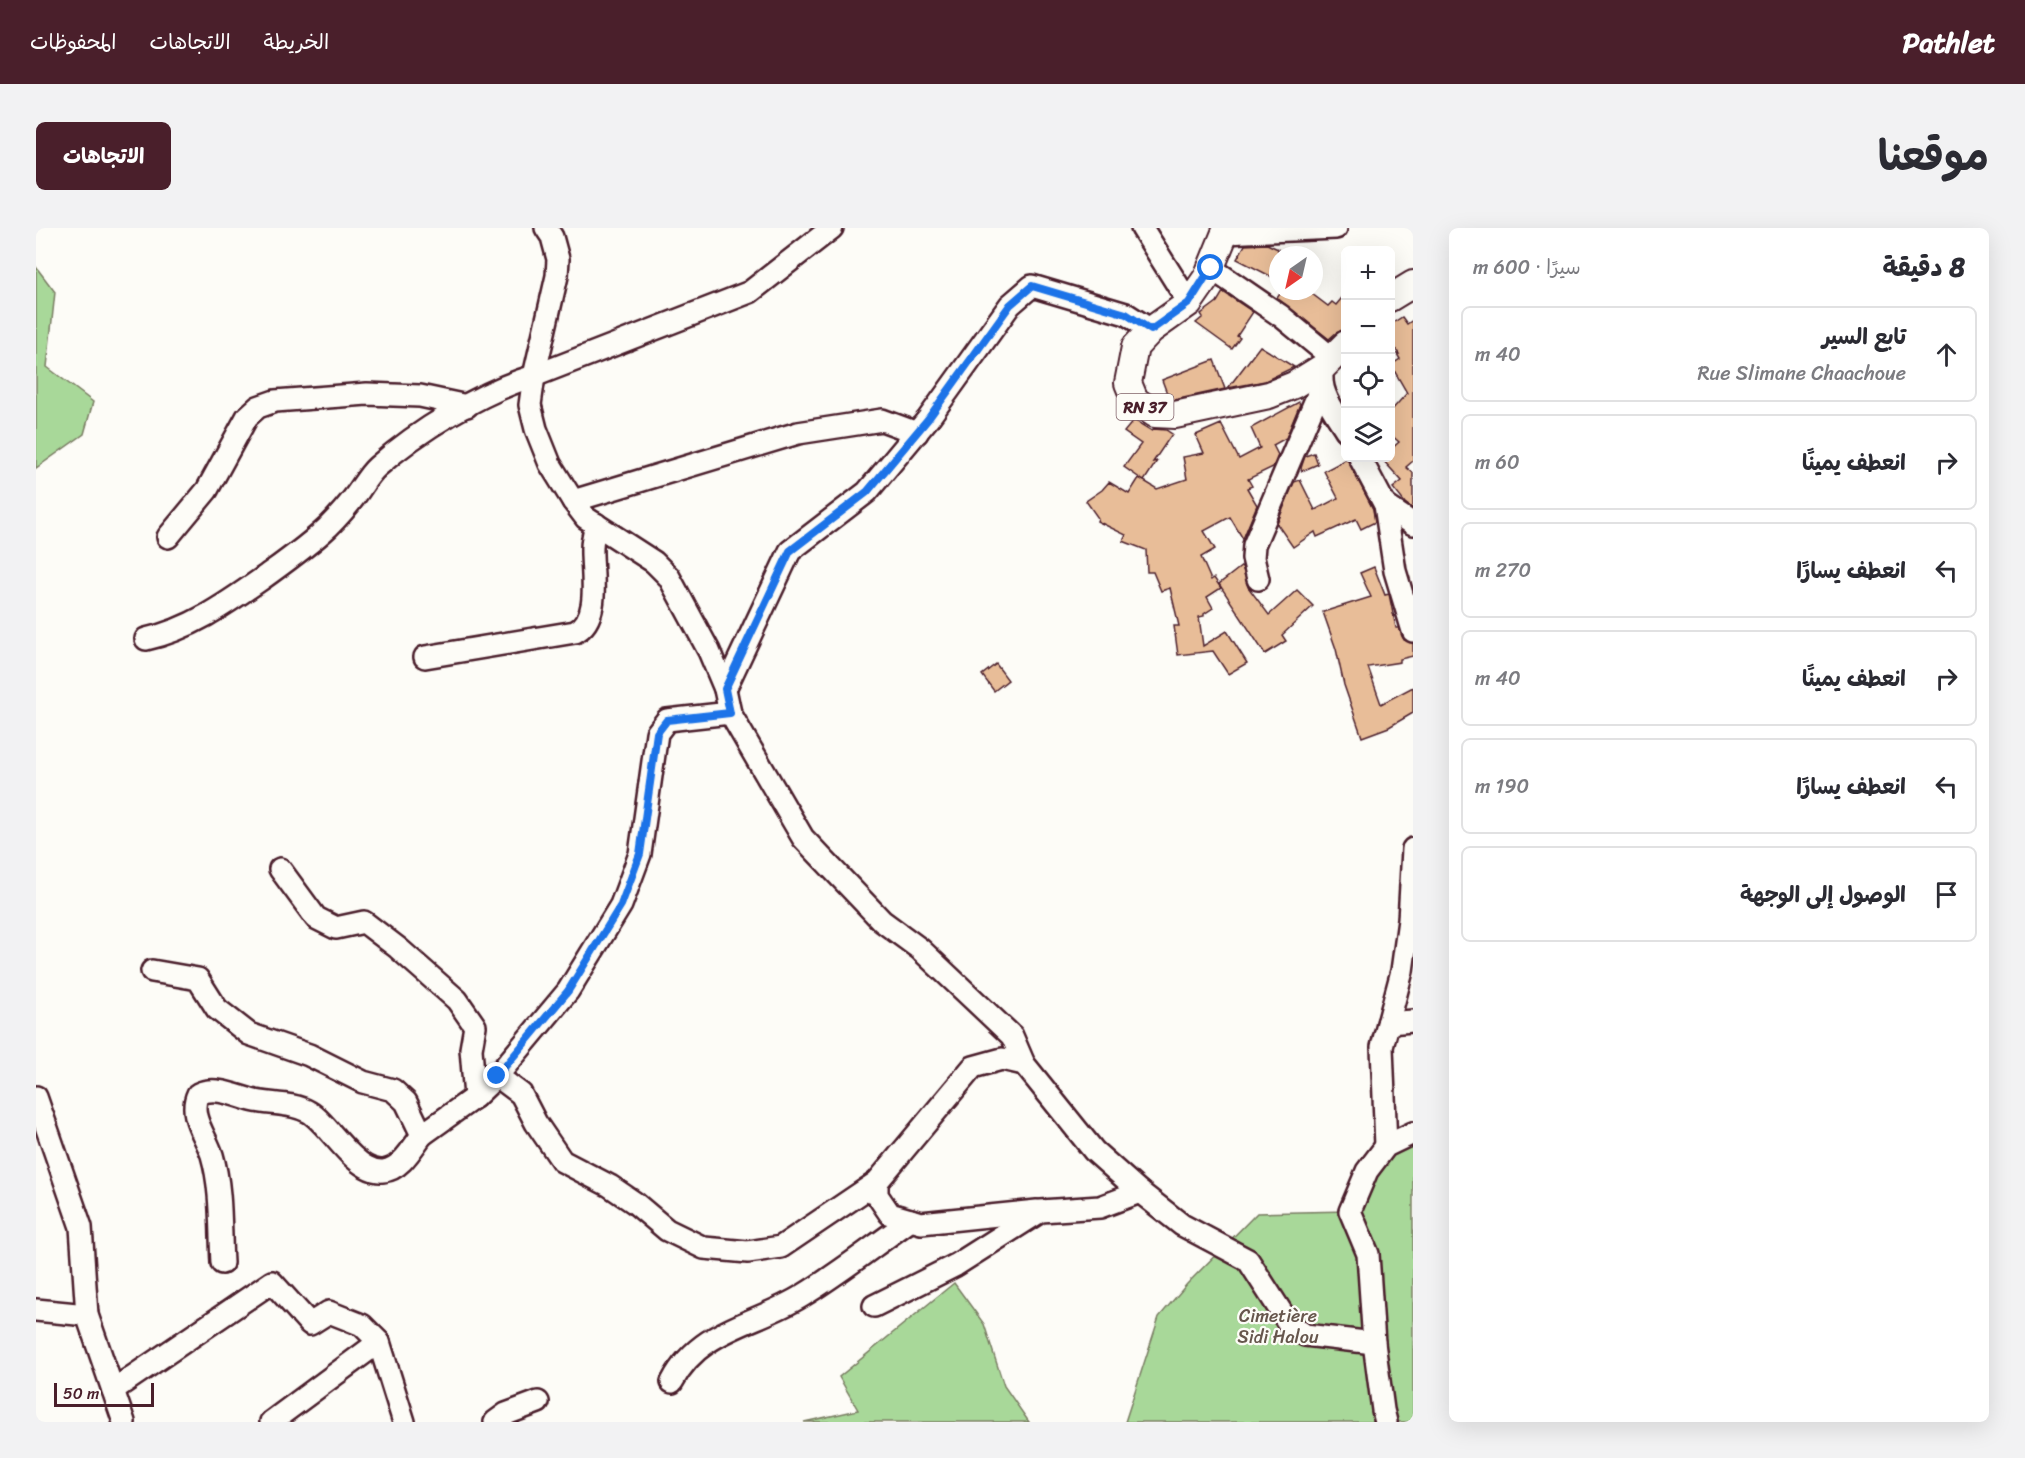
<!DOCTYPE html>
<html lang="ar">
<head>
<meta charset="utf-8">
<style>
	:root { --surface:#fff; --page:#f2f2f3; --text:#2b2b33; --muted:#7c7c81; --line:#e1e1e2; --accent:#4a1f2b }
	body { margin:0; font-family:Sriracha,"Playpen Sans Arabic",sans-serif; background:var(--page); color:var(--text); direction:rtl }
	.controls { position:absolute; right:18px; top:18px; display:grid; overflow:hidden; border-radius:9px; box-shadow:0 6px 24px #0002 }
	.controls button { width:54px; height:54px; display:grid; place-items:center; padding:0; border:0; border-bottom:2px solid var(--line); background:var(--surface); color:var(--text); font:30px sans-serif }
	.compass { position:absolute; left:1233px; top:18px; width:54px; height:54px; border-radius:50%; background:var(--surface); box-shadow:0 6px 24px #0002; rotate:214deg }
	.scale { position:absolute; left:18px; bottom:15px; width:100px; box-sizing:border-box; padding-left:6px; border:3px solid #4a1f2b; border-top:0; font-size:16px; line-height:21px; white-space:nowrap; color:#4a1f2b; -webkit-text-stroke:4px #fdfcf7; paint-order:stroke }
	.stop { position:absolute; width:18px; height:18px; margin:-14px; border:4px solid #1a73e8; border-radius:50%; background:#fff }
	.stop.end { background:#1a73e8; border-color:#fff; box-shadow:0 2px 6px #0008 }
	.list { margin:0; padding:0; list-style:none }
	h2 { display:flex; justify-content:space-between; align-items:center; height:78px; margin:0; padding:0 24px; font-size:26px }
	h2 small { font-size:20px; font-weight:400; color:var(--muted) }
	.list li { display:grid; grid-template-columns:39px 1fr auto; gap:18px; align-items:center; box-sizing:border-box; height:96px; margin:0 12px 12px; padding:0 12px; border:2px solid var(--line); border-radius:9px }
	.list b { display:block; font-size:22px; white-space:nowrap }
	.list p { margin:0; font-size:20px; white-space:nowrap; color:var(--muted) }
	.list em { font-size:20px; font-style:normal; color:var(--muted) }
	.icon { flex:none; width:33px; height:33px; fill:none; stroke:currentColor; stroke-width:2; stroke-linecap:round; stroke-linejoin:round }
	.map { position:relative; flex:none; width:1377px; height:1194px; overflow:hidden; direction:ltr; border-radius:9px }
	header { display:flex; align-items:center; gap:36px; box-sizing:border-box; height:84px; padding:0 30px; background:var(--accent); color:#fff }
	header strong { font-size:28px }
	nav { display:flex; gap:33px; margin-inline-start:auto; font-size:21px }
	.intro { display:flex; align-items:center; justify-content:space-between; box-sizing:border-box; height:144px; padding:0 36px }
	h1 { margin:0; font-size:42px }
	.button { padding:15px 27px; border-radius:9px; background:var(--accent); color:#fff; font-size:21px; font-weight:700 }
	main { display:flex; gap:36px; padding:0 36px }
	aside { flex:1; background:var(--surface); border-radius:9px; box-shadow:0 6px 24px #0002 }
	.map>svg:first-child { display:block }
	.green { fill:#a8d899; stroke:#797c62; stroke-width:1.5 }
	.building { fill:#e8bd98; stroke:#4a1f2b; stroke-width:1.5 }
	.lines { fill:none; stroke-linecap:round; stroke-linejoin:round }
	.minor-casing { stroke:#4a1f2b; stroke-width:26 }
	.major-casing { stroke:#4a1f2b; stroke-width:30 }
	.minor { stroke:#fdfcf7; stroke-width:21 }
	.major { stroke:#fdfcf7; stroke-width:26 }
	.route { stroke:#1a73e8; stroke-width:8 }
	.labels { text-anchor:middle; stroke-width:4.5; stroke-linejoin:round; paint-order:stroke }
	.shield { fill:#fdfcf7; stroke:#806168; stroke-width:1.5 }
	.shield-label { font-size:16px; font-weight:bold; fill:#4a1f2b }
	.park-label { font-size:18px; fill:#66564c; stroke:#fdfcf7 }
</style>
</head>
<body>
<header>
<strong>Pathlet</strong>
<nav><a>الخريطة</a><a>الاتجاهات</a><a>المحفوظات</a></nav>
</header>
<div class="intro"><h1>موقعنا</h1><a class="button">الاتجاهات</a></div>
<main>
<aside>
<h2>8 دقيقة<small>سيرًا · 600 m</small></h2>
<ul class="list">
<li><svg class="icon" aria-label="ahead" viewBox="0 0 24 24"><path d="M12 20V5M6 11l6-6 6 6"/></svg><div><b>تابع السير</b><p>Rue Slimane Chaachoue</p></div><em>40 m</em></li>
<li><svg class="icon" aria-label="right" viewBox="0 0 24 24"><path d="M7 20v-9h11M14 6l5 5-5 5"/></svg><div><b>انعطف يمينًا</b></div><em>60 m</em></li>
<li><svg class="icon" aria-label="left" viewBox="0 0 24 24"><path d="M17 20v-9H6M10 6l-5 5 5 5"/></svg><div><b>انعطف يسارًا</b></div><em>270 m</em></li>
<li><svg class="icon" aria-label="right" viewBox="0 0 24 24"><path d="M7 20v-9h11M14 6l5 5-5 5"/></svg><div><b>انعطف يمينًا</b></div><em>40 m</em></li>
<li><svg class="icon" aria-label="left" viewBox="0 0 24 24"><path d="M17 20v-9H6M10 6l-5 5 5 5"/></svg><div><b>انعطف يسارًا</b></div><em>190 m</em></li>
<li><svg class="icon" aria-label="arrive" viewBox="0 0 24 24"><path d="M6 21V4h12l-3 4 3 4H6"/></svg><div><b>الوصول إلى الوجهة</b></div></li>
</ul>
</aside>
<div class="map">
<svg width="1377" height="1194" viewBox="0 0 1377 1194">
	<rect width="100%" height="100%" fill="#fdfcf7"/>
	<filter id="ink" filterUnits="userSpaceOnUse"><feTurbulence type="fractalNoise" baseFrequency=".0167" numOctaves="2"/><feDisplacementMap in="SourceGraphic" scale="12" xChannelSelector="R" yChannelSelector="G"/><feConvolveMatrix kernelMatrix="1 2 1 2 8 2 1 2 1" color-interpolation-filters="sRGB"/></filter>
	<g filter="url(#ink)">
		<g class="green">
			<path d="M0,39L19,64L11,139L57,174L48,206L0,240Z"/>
			<path d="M1377,905V1194H1089L1123,1089L1151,1056L1221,985L1314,983L1331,943Z"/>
			<path d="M918,1055L948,1096L968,1158L993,1194H768L822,1182L803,1149Z"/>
		</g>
		<g class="building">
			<path d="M1231,16L1242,21V52L1201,31L1209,17Z"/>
			<path d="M1246,63H1272L1292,78L1296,74L1300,77L1310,65V101L1300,105L1293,111L1241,70Z"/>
			<path d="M1187,64L1217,84L1201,108L1204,110L1196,121L1160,95L1167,89L1165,86L1181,74Z"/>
			<path d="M1366,89L1371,96L1377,92V233L1370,239L1377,245V281L1369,275L1357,260L1366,253L1345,230H1354V222L1363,214L1354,206V184L1371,165L1355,137L1364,131L1361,126H1363L1354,113V97Z"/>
			<path d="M1224,118L1258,139L1229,153L1192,160Z"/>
			<path d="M1178,132L1189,161L1138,172L1125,171L1132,168L1126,152Z"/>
			<path d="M1263,174L1264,176L1250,210L1237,217L1242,227L1237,239L1212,251L1216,258L1211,260L1221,277L1207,311L1194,289L1168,303L1179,321L1165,329L1175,352L1178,350L1185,360L1171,369L1177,380L1168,386V388L1163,389L1167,418L1191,403L1211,435L1192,446L1177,423L1142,427L1138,398H1143L1134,360L1125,363L1117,344H1111L1110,322L1087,313L1090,307L1061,293L1062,290L1050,273L1066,262L1073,254L1093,266L1103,250L1108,253L1088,239L1105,216L1088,204L1098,192L1116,203L1118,201L1130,202L1136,206L1117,234L1121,233L1108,253L1121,261L1151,251L1147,229L1168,225L1160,207L1185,196L1203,231L1224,220L1215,200Z"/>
			<path d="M1278,225L1282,236L1266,243L1265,240L1269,228Z"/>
			<path d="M1311,231L1337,281L1339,294L1325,301L1320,291L1281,309L1279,304L1257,319L1241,296L1258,254L1264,252L1279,282L1302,270L1288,243Z"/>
			<path d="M1206,338L1212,359L1233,387L1261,362L1277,378L1246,407L1250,413L1229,426L1183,356Z"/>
			<path d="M1338,339L1349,367L1353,366L1360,400H1363L1368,412L1377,415V428L1364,431V434L1332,439L1345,476L1377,459V485L1353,499L1326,509L1308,457L1300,421L1287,384L1335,369L1324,345Z"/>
			<path d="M960,436L972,452L958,463L946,447Z"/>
		</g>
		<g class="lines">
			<g class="minor-casing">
				<g id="minor">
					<path d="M510,0L516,9L522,31L521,48L498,148L494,177L500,201L514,236L537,273L550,290L618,334L633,349L673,423L689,461L694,485L767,610L846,693L884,721L976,808L988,836L1058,923L1104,964L1146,997L1212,1032L1253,1096L1269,1107L1338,1115"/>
					<path d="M1106,0L1153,75"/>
					<path d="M1189,5L1300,0"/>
					<path d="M1175,40L1245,88L1296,130"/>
					<path d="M1286,149C1285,167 1300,186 1310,202"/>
					<path d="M1324,230L1349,277L1359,343L1377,403"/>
					<path d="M537,273L762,205L846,192L881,205"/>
					<path d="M1349,277L1377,296"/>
					<path d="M132,309L171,262L211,189L222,179L239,173L331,166L384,168L431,178"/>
					<path d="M1222,351L1217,330L1218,317L1286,157"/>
					<path d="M110,411C155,401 190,376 227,350C249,334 272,318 292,299C301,290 311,279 319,268C326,259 332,247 341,239C381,203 447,163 498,148L714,64L796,0"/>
					<path d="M389,429L539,404C566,391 555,343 556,320C556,312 558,304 560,296"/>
					<path d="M689,461L754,323L831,264L892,191L974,77L996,58L1090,86L1115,102"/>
					<path d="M244,641L280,690L300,700L328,694L362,720L421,772L439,798L435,821L439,869"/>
					<path d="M116,743L162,751L181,781L213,806L273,827L327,854L357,862L370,874L386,907L439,869L461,848L532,763L585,677L604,626L621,505L631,492L694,485"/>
					<path d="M1352,795L1377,793"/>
					<path d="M461,848L485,866L500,895L526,933L574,958L599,975L631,1002L668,1020L712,1024L745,1019L841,954L937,839L966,831L988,836"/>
					<path d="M0,869L45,999L51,1087L88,1194"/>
					<path d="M1350,918L1346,819L1366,743L1373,692L1377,621"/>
					<path d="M841,954V967L854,986L885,995L1001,983"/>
					<path d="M186,1035C184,1000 186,961 176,927C169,906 152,887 162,866C179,858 198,867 215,872C233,877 256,874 273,884C298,898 330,969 366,933C374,925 380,915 386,907"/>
					<path d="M838,1078L920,1037L1005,983L1064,979L1104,964"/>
					<path d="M0,1082L51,1087"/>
					<path d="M343,1114L368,1194"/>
					<path d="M636,1154C664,1100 719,1097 766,1068C804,1045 839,1017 875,992"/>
					<path d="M77,1162L236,1054L274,1096L293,1084L326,1097L343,1114L235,1194"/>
					<path d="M459,1194L470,1186L502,1174"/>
					<path d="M1350,1194L1347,1182L1338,1115L1332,1026L1314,983L1331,943L1350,918L1377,905"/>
				</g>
			</g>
			<g class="major-casing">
				<g id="major">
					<path d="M1191,0L1171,49L1153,75L1115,102L1099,119L1092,155L1099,172L1119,186L1139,187L1233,167L1258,157L1287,139L1310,116"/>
					<path d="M1354,70L1377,56"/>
				</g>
			</g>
			<use href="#minor" class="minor"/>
			<use href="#major" class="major"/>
		</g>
	</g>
	<g class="lines" filter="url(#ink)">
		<path class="route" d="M461,848L532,763L585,677L604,626L621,505L631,492L694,485L689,461L754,323L831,264L892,191L974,77L996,58L1090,86L1115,102L1153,75L1175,40"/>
	</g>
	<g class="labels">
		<rect class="shield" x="1080.5" y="166" width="57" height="26" rx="4.5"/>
		<g class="shield-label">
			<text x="1109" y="185">RN 37</text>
		</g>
		<g class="park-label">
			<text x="1242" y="1094">Cimetière<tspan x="1242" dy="21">Sidi Halou</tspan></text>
		</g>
	</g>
</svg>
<div class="controls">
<button>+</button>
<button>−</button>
<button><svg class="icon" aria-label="locate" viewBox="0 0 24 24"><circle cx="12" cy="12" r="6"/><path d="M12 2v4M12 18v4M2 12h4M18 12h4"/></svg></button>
<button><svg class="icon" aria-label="layers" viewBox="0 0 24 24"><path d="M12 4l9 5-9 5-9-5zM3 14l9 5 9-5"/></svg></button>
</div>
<svg class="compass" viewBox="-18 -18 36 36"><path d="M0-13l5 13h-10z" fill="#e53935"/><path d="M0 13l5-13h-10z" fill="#7c7c81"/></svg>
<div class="scale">50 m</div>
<div class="stop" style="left:1175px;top:40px"></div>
<div class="stop end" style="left:461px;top:848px"></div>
</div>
</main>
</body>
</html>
